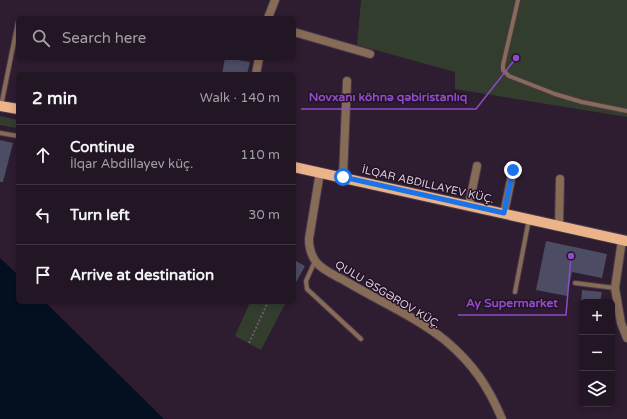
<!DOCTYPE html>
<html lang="en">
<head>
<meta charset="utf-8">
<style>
	:root { --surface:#221524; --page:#2a1e2c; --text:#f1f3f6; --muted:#a29fa6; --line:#3f3441 }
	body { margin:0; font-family:"Varela Round",sans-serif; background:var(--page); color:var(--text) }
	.controls { position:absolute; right:12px; bottom:12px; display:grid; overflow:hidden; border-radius:6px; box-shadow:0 2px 6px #0003 }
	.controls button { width:36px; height:36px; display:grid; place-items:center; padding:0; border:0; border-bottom:1px solid var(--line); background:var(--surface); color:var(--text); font:20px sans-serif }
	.stop { position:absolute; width:12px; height:12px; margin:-9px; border:3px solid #1a73e8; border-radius:50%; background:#fff }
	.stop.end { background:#1a73e8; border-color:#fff; box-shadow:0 1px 4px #0008 }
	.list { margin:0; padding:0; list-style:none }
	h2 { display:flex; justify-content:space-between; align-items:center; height:52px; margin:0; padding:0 16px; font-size:17px }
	h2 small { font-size:13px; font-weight:400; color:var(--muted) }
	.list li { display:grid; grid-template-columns:26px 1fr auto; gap:12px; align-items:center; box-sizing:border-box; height:60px; padding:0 16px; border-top:1px solid var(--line) }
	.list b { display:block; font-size:15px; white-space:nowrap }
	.list p { margin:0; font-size:13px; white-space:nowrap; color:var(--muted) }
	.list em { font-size:13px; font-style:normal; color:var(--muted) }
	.icon { flex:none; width:22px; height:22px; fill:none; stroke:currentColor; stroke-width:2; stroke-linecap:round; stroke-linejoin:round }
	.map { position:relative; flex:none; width:627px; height:419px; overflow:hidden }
	.search { position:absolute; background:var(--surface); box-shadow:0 2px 6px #0003; left:16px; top:16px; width:280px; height:44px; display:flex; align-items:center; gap:10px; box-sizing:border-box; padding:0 14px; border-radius:6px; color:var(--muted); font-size:15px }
	.panel { position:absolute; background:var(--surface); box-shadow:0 2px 6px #0003; left:16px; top:72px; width:280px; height:232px; border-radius:6px }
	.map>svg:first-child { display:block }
	.green { fill:#323d2e }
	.water { fill:#040f20 }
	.building { fill:#4c4d65 }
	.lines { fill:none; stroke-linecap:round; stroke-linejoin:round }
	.lane-casing { stroke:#49384b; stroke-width:6 }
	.street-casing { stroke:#49384b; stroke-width:10 }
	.primary-casing { stroke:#49384b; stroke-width:12 }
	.path { stroke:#6a5a6c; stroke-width:2; stroke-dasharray:2 2; stroke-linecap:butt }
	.lane { stroke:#866b57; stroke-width:4 }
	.street { stroke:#866b57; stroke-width:8 }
	.primary { stroke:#eab389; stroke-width:10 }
	.route { stroke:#1a73e8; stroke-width:5 }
	.labels { text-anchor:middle; stroke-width:3; stroke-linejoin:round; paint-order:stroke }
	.street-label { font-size:11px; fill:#d9cddb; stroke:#241226 }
	.leader { fill:none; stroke:#8e4cc5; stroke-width:1.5 }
	.callout-dot { fill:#8e4cc5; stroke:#241226; stroke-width:1.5 }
	.callout-label { font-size:12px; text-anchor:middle; font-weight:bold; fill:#8e4cc5; stroke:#241226; stroke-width:3; stroke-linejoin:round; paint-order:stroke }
</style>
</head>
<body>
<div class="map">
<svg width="627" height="419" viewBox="0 0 627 419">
	<rect width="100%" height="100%" fill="#2e1c30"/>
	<g class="green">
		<path d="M361,0H627V117L455,89V72L357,45Z"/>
		<path d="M0,116L18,120V127L16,128L0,125Z"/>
		<path d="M250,302H286L261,350L235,336Z"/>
	</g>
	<path class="water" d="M0,258L18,275V302H45L164,419H0Z"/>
	<g class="building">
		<path d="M225,58L250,62L247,74H222Z"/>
		<path d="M0,140L13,143L3,182H0Z"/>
		<path d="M546,241L607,254L602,278L572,272L567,296L536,290Z"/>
		<path d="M294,260L305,266L294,286Z"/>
		<path d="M582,290L602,292L600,302H581Z"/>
	</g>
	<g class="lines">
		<g class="lane-casing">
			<g id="lane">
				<path d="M518,0L503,65V70L509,76L555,94L582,102L627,111"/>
				<path d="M1,106L18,22"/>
				<path d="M0,133L18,136"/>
				<path d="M315,261L306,281L307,289L361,339"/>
				<path d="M575,283L615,288"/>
				<path d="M515,292L529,219"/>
			</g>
		</g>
		<g class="street-casing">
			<g id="street">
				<path d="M268,18L275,0"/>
				<path d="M294,32L370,54"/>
				<path d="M256,74L259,58"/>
				<path d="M320,172L309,239C309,247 311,255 316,262C323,271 337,276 347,282C379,301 416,317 446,341C473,364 488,386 502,419"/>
				<path d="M343,177L347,81"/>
				<path d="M469,205L477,166"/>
				<path d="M504,213L513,170"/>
				<path d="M559,225L560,179"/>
				<path d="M622,240L615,288L621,323L627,338"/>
			</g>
		</g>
		<g class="primary-casing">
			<g id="primary">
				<path d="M0,106L18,109"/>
				<path d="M294,167L627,241"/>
			</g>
		</g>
		<path class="path" d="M249,343L268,302"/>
		<use href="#lane" class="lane"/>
		<use href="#street" class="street"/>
		<use href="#primary" class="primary"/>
	</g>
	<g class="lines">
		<path class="route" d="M343,177L504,213L513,170"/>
	</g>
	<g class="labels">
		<g class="street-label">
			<text transform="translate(428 184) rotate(13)" y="4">İLQAR ABDILLAYEV KÜÇ.</text>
			<text transform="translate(388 294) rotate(31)" y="4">QULU ƏSGƏROV KÜÇ.</text>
		</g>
	</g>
	<path class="leader" d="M516 58L476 109H301M571 256L566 315H458"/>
	<g class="callout-dot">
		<circle cx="516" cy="58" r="4"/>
		<circle cx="571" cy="256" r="4"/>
	</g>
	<g class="callout-label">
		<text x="388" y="101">Novxanı köhnə qəbiristanlıq</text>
		<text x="512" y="307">Ay Supermarket</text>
	</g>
</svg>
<div class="controls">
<button>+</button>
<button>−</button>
<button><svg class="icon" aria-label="layers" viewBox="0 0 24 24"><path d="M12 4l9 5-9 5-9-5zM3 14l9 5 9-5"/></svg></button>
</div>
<div class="stop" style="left:343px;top:177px"></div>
<div class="stop end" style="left:513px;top:170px"></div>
<div class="search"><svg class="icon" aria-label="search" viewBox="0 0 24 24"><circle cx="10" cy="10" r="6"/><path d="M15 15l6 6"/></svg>Search here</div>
<section class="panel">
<h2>2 min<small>Walk · 140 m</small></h2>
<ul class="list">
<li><svg class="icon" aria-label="ahead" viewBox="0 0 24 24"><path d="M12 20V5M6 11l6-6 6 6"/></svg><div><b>Continue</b><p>İlqar Abdillayev küç.</p></div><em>110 m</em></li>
<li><svg class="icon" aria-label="left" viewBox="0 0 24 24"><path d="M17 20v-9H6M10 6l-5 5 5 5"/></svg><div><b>Turn left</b></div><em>30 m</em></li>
<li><svg class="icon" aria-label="arrive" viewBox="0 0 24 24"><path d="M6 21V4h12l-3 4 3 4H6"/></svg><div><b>Arrive at destination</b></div></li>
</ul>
</section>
</div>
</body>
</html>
